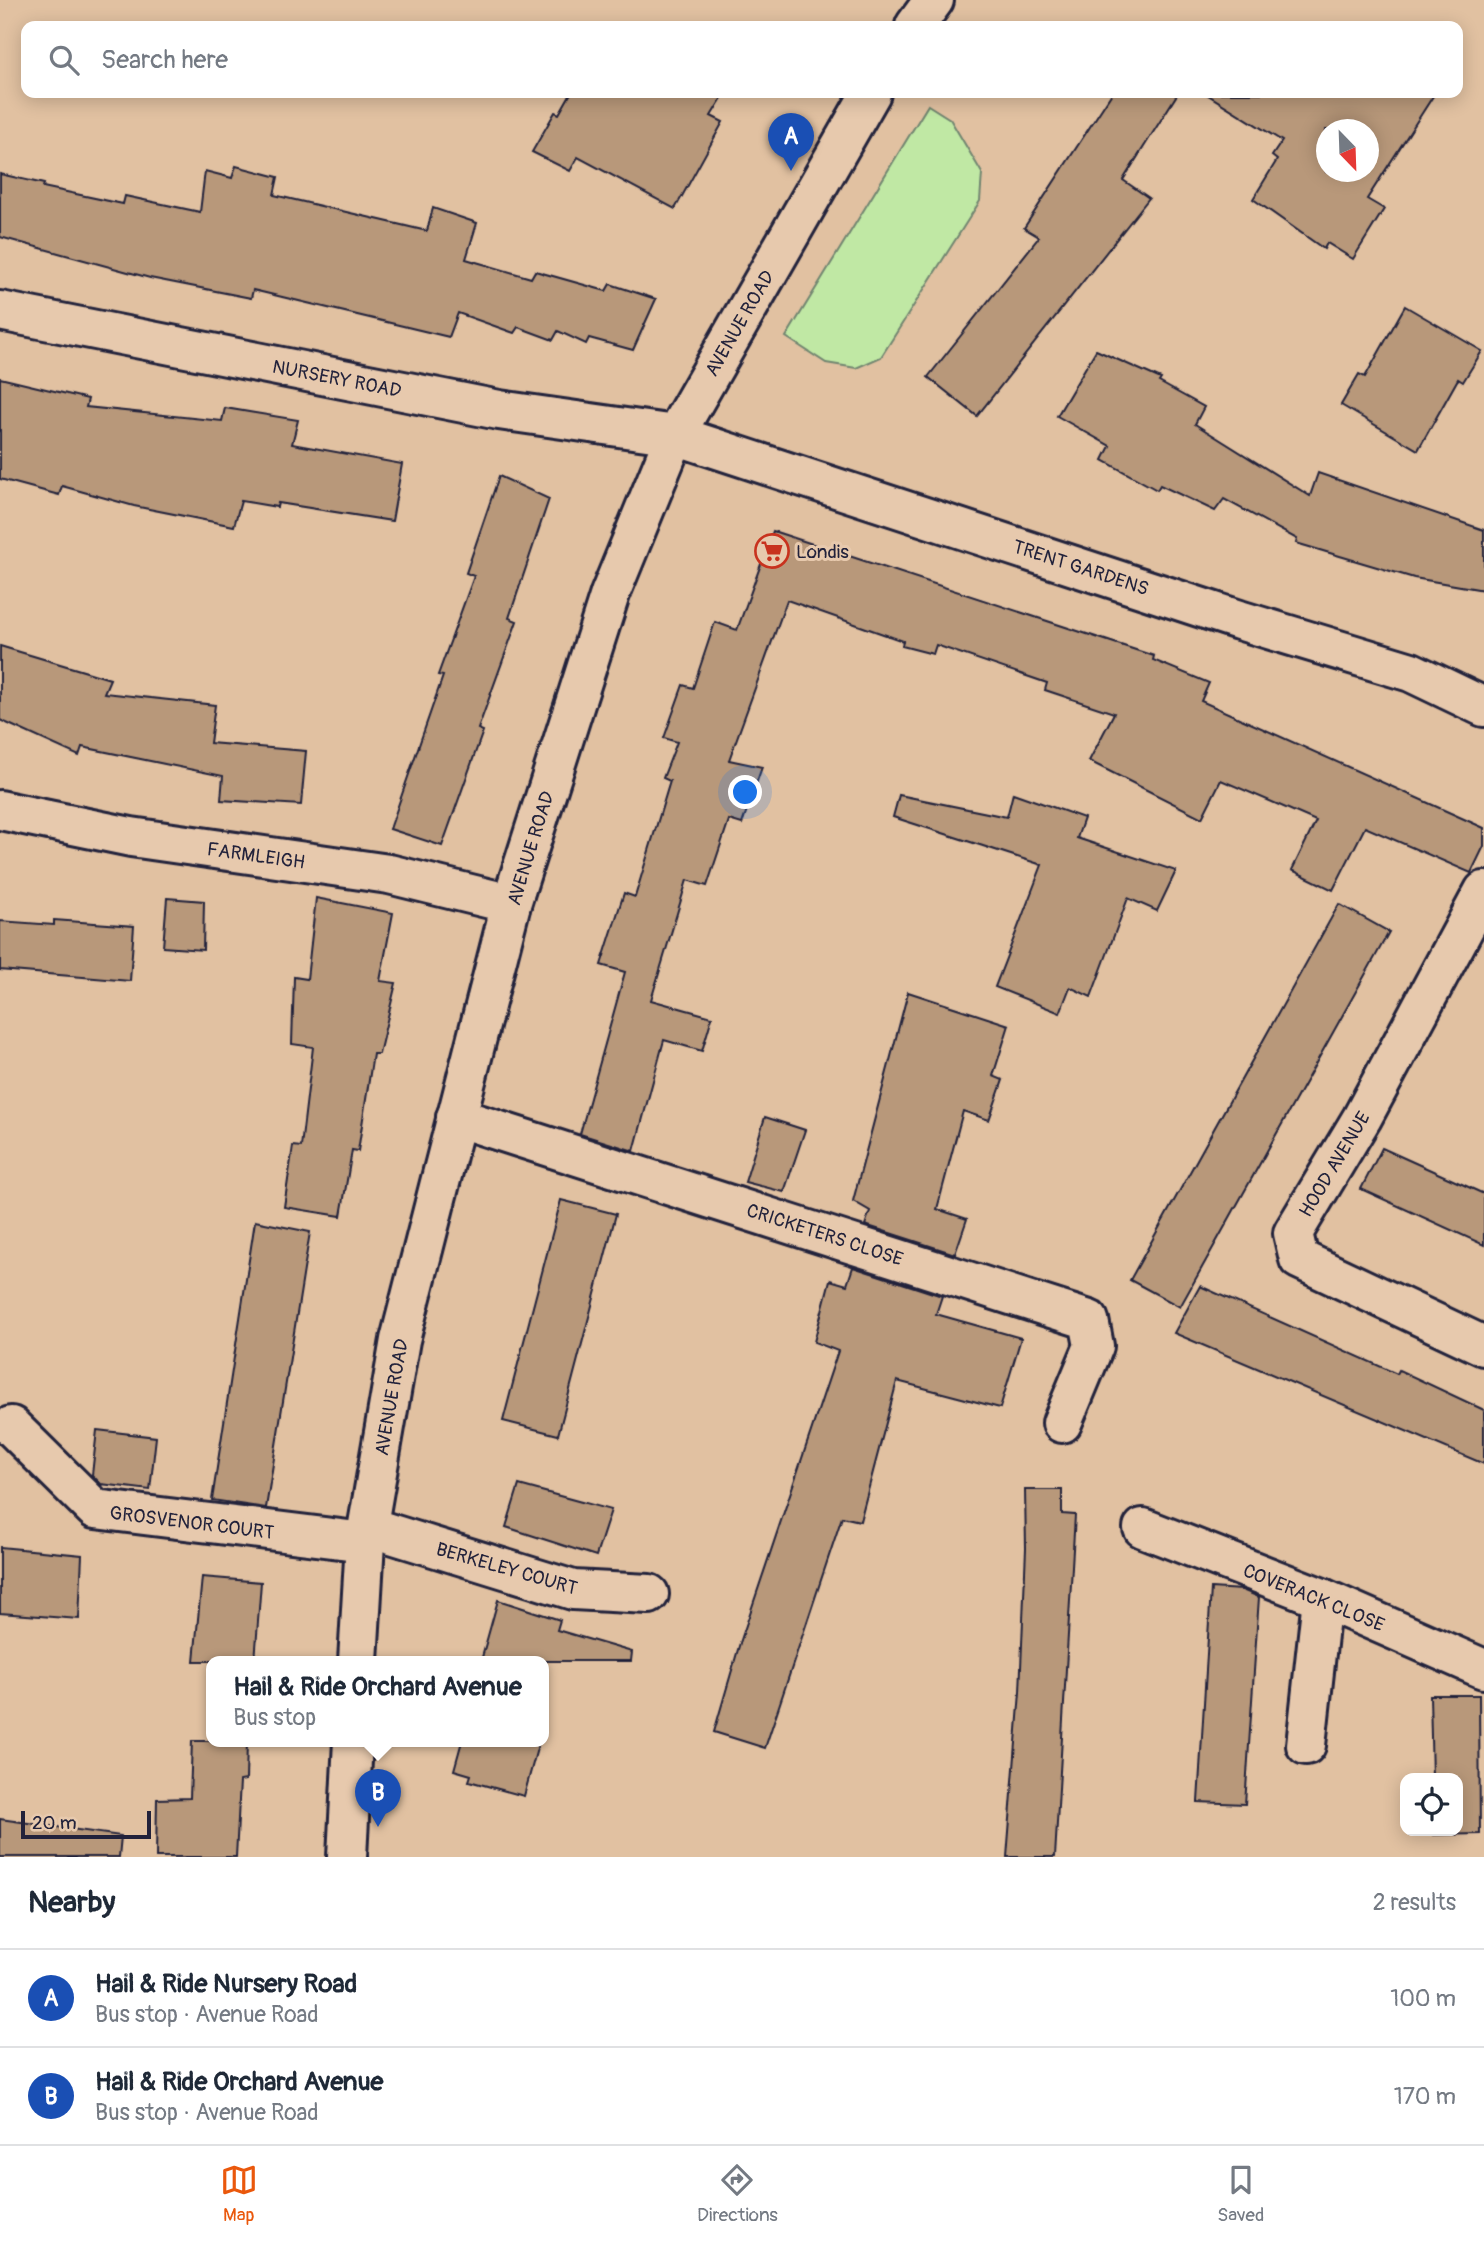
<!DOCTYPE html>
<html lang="en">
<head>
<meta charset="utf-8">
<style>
	:root { --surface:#fff; --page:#f2f2f3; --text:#1f2937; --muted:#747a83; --line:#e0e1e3; --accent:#ea580c }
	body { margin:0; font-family:Pangolin,sans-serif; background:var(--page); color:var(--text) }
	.controls { position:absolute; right:21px; bottom:21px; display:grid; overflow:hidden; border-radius:14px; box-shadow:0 4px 18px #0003 }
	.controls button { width:63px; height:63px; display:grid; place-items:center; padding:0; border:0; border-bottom:2px solid var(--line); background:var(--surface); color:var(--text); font:35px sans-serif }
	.compass { position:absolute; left:1316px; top:119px; width:63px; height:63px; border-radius:50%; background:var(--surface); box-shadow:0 4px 18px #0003; rotate:157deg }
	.scale { position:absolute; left:21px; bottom:18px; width:130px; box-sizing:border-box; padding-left:7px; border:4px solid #22223b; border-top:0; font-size:19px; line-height:24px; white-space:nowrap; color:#22223b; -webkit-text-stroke:5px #e7c9ad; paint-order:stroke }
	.you { position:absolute; left:746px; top:793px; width:24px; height:24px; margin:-18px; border:5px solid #fff; border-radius:50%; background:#1a73e8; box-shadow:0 0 0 10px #1a73e833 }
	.badge { display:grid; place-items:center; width:46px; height:46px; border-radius:50%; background:var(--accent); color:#fff; font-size:23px; font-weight:700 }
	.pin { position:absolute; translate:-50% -58px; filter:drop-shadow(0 2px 4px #0008) }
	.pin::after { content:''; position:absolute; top:37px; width:24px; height:21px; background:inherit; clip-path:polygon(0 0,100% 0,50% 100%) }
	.popup { position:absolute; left:206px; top:1656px; width:343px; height:91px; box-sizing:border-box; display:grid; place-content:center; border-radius:14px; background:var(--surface); filter:drop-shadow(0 2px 5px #0005); font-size:23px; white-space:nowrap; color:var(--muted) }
	.popup b { font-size:26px; color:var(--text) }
	.popup::after { content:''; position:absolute; left:50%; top:100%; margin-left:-14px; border:14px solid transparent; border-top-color:var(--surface) }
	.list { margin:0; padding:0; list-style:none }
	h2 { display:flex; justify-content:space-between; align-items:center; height:91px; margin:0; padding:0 28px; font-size:30px }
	h2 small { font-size:23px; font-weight:400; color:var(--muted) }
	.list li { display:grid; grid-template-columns:46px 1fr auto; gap:21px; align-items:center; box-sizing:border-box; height:98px; padding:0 28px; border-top:2px solid var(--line) }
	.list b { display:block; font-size:26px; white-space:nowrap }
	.list p { margin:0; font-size:23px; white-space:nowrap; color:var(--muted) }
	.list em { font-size:23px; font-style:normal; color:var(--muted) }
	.icon { flex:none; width:38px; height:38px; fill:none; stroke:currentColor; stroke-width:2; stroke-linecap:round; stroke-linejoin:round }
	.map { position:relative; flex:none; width:1484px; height:1857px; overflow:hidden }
	.search { position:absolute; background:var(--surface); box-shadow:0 4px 18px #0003; left:21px; right:21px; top:21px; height:77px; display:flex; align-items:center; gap:18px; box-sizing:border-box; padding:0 24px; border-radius:14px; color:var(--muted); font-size:26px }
	.sheet { height:287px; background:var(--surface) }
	nav { display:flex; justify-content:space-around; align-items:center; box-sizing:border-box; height:98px; border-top:2px solid var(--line); background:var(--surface); font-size:19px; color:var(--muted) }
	nav a { display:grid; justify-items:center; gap:4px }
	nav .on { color:var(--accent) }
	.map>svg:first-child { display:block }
	.green { fill:#c0e8a4; stroke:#718570; stroke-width:2 }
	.building { fill:#b8987a; stroke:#22223b; stroke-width:2; fill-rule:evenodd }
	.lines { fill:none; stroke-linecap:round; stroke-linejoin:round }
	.street-casing { stroke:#22223b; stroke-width:44 }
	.secondary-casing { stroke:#22223b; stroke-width:44 }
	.street { stroke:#e7c9ad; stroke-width:38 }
	.secondary { stroke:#e7c9ad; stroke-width:38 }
	.labels { text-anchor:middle; stroke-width:6; stroke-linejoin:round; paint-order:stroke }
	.street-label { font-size:19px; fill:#22223b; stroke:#e7c9ad }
	.poi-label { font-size:19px; fill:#22223b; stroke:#e7c9ad; text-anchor:start }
</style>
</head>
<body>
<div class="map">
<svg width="1484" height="1857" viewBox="0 0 1484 1857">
	<rect width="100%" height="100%" fill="#e1c1a1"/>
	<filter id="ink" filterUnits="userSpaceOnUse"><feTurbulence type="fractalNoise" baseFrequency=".0143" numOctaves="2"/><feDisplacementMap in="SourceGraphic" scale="14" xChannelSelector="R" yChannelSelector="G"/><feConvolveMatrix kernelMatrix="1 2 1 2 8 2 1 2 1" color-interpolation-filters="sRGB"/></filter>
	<g filter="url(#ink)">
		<path class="green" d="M928,105L950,119L982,173L980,201L881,357L856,368L826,363L786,337Z"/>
		<g class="building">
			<path d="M571,93H725L711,116L723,122L675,209L578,157L570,171L532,152L555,112L559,114Z"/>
			<path d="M1112,93H1178L1123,180L1149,198L977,416L928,377L1039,237L1024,228Z"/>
			<path d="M1205,93H1435L1367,199L1384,209L1353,259L1327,243L1324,249L1253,199L1277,160L1272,156L1282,141ZM1326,130H1368V172H1326Z"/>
			<path d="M236,166L278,177L274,195L427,231L433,208L477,223L466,259L531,278L535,271L606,291L610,284L656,299L633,350L589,338L586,344L558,331L553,340L518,327L514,333L458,313L449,337L253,290L251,298L150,278L0,237V174L44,184L43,187L123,204L125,196L200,212L205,171L232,178Z"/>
			<path d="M1405,306L1482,351L1463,382L1458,379L1418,450L1341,405L1359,374L1365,377Z"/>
			<path d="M1096,350L1161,379L1159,382L1204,407L1195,424L1310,496L1318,473L1484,530V590L1414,578L1296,543L1297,539L1224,499L1215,511L1160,485L1157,490L1103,460L1110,446L1057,416Z"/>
			<path d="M0,378L88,399L86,407L222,421L225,408L298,420L292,444L402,464L392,521L278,503L277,507L241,501L234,526L134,506L62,486L59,495L0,479Z"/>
			<path d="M499,476L549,499L509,618L517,621L478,729L483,731L442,846L390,829L443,676L438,675L474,576L466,573Z"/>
			<path d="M773,531L1154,656L1153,660L1209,683L1201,701L1484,828V846L1471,873L1365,827L1333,890L1292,870L1316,821L1221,780L1202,818L1089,761L1114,713L1045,690L1047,683L936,645L933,654L902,646L903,641L787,600L729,760L762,767L742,824L729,820L707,886L687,880L651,1000L712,1017L702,1051L664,1040L634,1151L580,1134L625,972L601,965L624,893L635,897L670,781L663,778L677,742L664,738L683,685L693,688L715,622L737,630Z"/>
			<path d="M0,646L110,679L104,693L215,705L210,743L306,751L301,805L221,800L223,776L82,747L79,756L0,720Z"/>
			<path d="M1013,793L1084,818L1077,838L1176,871L1157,911L1128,898L1091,997L1070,987L1060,1013L995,987L1042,865L893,817L899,795L1007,817Z"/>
			<path d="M167,898L204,901L203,950L163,947Z"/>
			<path d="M316,898L393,913L380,981L396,983L379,1054H373L358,1151L352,1150L341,1216L284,1207L293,1146L301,1147L313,1047L292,1044L294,977L307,979Z"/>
			<path d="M1339,904L1389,932L1180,1307L1130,1280Z"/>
			<path d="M54,920L134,926L130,981L0,970V921L54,925Z"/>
			<path d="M908,992L1009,1025L993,1076L1003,1080L989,1120L963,1111L937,1209L967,1219L955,1254L865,1225L870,1211L853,1201Z"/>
			<path d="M765,1117L805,1130L784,1192L745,1182Z"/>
			<path d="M1382,1148L1484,1194V1245L1361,1189Z"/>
			<path d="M561,1200L616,1214L558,1435L503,1421Z"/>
			<path d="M255,1221L310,1232L266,1508L212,1500Z"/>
			<path d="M853,1267L942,1296L936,1314L1021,1338L1000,1408L897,1381L860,1521L842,1517L765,1748L714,1732L739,1646L838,1351L814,1342L830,1280L847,1285Z"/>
			<path d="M1200,1286L1397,1374L1399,1370L1484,1410V1464L1174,1333Z"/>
			<path d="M97,1430L156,1437L150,1490L101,1484L92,1475Z"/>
			<path d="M519,1485L611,1510L596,1556L506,1527Z"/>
			<path d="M1025,1490H1062V1514L1075,1515L1055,1857H1007L1020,1692L1026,1548Z"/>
			<path d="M0,1547L82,1555L79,1619L0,1613Z"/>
			<path d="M202,1577L261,1582L255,1661H194Z"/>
			<path d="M1211,1588L1242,1590L1259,1597L1245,1804L1198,1802Z"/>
			<path d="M498,1600L560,1620L557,1630L632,1652L631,1661H481Z"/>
			<path d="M1430,1695H1479L1480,1834L1433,1835V1831H1458V1778H1432Z"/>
			<path d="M192,1741H247L246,1780L240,1781L236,1857H156L157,1799L190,1798Z"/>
			<path d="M462,1741H539L524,1796L469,1781L471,1775L454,1770Z"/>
			<path d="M0,1819L121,1836L119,1857H0Z"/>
		</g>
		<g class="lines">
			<g class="street-casing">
				<g id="street">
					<path d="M0,311L499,410L675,435L1239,620L1411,672L1484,707"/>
					<path d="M0,810L131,837L389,874L511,904"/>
					<path d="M1484,891L1362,1118L1293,1233L1299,1259L1484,1346"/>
					<path d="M456,1117L1089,1320L1094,1346L1062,1423"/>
					<path d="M11,1426L95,1509L365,1542"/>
					<path d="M369,1527L573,1590L649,1594"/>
					<path d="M1143,1528L1322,1598L1484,1669"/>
					<path d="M1306,1745L1322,1598"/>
				</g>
			</g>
			<g class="secondary-casing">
				<g id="secondary">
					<path d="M915,26L934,0"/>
					<path d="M358,1661L365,1542L400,1340L511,904L610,594L675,435L871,93"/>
					<path d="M347,1857L353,1741"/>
				</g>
			</g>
			<use href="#street" class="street"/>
			<use href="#secondary" class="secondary"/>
		</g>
	</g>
	<defs>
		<g id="supermarket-ring" transform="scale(1.75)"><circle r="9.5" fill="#e7c9ad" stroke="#c8321e" stroke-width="1.5"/><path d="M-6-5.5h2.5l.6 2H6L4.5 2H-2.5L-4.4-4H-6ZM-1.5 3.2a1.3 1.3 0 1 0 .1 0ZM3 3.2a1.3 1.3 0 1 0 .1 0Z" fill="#c8321e"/></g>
	</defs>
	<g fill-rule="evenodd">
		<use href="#supermarket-ring" x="772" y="551"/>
	</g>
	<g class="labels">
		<g class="street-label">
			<text transform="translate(739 323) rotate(-60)" y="7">AVENUE ROAD</text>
			<text transform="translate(337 378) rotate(11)" y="7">NURSERY ROAD</text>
			<text transform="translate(1081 567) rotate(18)" y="7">TRENT GARDENS</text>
			<text transform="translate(530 848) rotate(-73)" y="7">AVENUE ROAD</text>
			<text transform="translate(256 855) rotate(8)" y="7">FARMLEIGH</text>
			<text transform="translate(1334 1164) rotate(-59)" y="7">HOOD AVENUE</text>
			<text transform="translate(825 1234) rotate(18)" y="7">CRICKETERS CLOSE</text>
			<text transform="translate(391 1397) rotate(-80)" y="7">AVENUE ROAD</text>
			<text transform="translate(192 1522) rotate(7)" y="7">GROSVENOR COURT</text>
			<text transform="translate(507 1568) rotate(16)" y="7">BERKELEY COURT</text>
			<text transform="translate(1314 1597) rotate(22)" y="7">COVERACK CLOSE</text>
		</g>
		<g class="poi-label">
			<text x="796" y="558">Londis</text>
		</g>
	</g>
</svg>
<div class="controls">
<button><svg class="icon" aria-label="locate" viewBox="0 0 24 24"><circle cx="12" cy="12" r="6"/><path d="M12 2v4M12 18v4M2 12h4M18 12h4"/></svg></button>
</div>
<svg class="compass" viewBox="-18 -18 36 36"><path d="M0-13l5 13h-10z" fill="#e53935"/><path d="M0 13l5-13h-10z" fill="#747a83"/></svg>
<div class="scale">20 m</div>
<div class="you"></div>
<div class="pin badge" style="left:791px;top:171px;background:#1a4fb4">A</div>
<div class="pin badge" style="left:378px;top:1827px;background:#1a4fb4">B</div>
<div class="popup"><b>Hail &amp; Ride Orchard Avenue</b>Bus stop</div>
<div class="search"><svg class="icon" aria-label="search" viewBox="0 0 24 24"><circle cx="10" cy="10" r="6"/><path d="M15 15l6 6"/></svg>Search here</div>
</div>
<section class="sheet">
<h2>Nearby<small>2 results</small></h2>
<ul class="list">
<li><span class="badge" style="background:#1a4fb4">A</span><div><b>Hail &amp; Ride Nursery Road</b><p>Bus stop · Avenue Road</p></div><em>100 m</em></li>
<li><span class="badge" style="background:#1a4fb4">B</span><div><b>Hail &amp; Ride Orchard Avenue</b><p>Bus stop · Avenue Road</p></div><em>170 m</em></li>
</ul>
</section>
<nav>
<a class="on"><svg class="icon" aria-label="map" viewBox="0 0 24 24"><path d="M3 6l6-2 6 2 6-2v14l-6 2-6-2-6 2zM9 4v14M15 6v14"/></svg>Map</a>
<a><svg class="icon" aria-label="directions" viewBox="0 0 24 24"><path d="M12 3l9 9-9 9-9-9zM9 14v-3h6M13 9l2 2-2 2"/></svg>Directions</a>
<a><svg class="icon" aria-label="saved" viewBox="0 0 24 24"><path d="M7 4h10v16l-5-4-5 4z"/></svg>Saved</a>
</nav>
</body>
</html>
